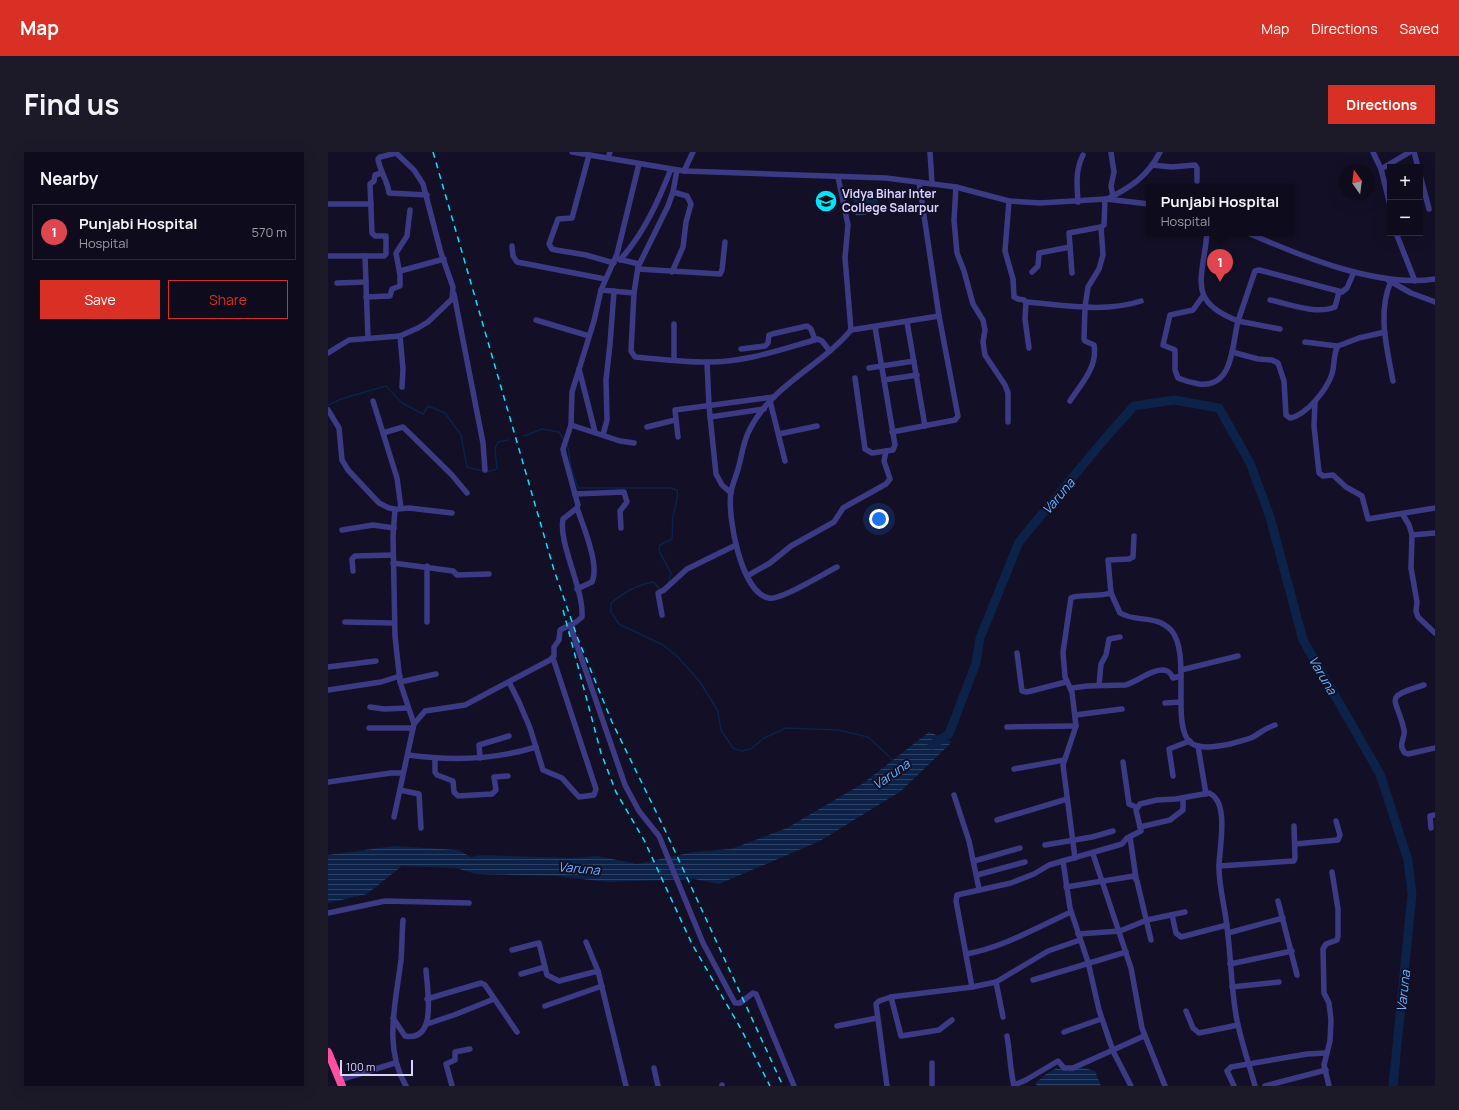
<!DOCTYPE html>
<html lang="en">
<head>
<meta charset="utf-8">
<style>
	:root { --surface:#0e0b1c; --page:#1c1929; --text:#f1f3f6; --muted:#9b9ba3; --line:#2e2b3b; --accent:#d93025 }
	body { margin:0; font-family:Manrope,sans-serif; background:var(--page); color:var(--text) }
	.controls { position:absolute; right:12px; top:12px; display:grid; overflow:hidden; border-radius:0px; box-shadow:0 4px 16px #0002 }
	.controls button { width:36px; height:36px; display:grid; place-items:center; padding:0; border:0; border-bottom:1px solid var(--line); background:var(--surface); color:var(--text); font:20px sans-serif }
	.compass { position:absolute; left:1011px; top:12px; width:36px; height:36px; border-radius:50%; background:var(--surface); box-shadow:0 4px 16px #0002; rotate:346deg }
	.scale { position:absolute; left:12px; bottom:10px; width:73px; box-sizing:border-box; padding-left:4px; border:2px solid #d9d4ff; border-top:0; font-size:11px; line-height:14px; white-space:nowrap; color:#d9d4ff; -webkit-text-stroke:3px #130f26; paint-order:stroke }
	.you { position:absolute; left:551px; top:367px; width:14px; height:14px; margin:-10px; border:3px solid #fff; border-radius:50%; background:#1a73e8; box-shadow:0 0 0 6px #1a73e833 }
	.badge { display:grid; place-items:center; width:26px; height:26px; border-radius:50%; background:var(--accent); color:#fff; font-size:13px; font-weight:700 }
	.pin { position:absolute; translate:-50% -33px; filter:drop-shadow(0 1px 2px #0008) }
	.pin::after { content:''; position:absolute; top:21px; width:14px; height:12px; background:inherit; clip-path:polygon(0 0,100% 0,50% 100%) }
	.popup { position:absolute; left:818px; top:32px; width:148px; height:52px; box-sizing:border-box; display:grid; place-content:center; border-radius:0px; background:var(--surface); filter:drop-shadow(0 1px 3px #0005); font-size:13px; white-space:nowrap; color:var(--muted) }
	.popup b { font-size:15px; color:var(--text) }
	.popup::after { content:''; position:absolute; left:50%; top:100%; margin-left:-8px; border:8px solid transparent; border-top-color:var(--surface) }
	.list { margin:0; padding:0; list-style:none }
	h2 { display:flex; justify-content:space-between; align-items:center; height:52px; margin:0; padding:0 16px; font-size:17px }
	h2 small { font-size:13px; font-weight:400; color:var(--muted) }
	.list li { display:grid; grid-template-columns:26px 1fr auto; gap:12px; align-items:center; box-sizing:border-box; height:56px; margin:0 8px 8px; padding:0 8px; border:1px solid var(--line); border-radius:0px }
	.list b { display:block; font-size:15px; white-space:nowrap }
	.list p { margin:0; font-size:13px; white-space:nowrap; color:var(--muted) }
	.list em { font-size:13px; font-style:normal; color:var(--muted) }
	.actions { display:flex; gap:8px; padding:12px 16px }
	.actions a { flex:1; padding:9px 0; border:1px solid var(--accent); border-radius:0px; text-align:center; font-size:14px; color:var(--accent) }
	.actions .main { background:var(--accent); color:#fff }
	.map { position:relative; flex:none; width:1107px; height:934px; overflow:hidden; border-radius:0px }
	header { display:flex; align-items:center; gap:24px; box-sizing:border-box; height:56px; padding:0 20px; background:var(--accent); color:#fff }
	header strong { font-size:19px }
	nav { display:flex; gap:22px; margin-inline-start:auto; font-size:14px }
	.intro { display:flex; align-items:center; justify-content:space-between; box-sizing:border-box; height:96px; padding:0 24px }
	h1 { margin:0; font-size:28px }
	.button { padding:10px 18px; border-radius:0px; background:var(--accent); color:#fff; font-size:14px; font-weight:700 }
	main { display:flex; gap:24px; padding:0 24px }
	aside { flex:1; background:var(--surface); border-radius:0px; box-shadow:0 4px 16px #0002 }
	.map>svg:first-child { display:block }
	.water { fill:url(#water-rules) }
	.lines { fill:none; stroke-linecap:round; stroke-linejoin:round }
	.stream { stroke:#0c2248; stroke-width:1.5 }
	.river { stroke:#0c2248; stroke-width:9 }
	.minor { stroke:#3d3a85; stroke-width:5.5 }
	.highway { stroke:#ff4fa3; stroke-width:8 }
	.rail { stroke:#00e5ff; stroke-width:1.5; stroke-dasharray:6 5; stroke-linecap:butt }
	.labels { text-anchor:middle; stroke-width:4; stroke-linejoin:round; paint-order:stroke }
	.poi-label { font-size:12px; font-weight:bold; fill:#d9d4ff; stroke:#130f26; text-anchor:start }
	.water-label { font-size:13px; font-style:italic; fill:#62b6ff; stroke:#130f26 }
</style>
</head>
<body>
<header>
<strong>Map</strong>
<nav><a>Map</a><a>Directions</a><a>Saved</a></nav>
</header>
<div class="intro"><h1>Find us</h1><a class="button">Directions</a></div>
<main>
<aside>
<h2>Nearby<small></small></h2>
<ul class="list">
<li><span class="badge" style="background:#e0444e">1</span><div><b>Punjabi Hospital</b><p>Hospital</p></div><em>570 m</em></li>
</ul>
<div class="actions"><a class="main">Save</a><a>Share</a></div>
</aside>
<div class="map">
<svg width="1107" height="934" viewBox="0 0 1107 934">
	<defs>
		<pattern id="water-rules" width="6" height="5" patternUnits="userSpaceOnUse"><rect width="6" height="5" fill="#0c2248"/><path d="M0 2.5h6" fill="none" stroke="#2f4163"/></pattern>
	</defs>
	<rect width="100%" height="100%" fill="#130f26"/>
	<g class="water">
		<path d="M549,42L552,60L528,64L525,46L534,44V46Z"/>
		<path d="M601,580L624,590L573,639L492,689L391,732L366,727L280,730L227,724L148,722L128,716L74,714L39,742L0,751V703L66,694L130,698L143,705L153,703L244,706L269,704L309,712L366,700L403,697L459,676L534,632Z"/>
		<path d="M752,915L767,919L773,934H709L708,931L718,922L729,916L740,919Z"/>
	</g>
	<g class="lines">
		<g class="stream">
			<path d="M0,253L13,247L58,234L74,251L95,262L100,254L117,261L133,283L139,315L155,319"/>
			<path d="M196,284L214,277L231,280L236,288"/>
			<path d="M238,292L240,295L243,315L250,336H342L349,338C351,348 347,354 345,364C344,371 345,379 344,387L332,393L331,399L343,421L340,432"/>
			<path d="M159,320L169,317L167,296L170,290L180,288"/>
			<path d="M332,437L325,430C308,433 297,440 283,451V460L291,472L335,493L350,505L372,530L390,559L393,578L405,596L414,599L423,597L436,586L458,576L510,578L540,585L566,609"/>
		</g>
		<path class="river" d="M604,593L621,582L648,511L652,486L691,390L774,290L806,254L846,248L891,256L922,311L942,365L975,488L1052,622L1080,708L1084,742L1065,934"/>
		<g class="minor">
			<path d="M244,0L356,19L558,26L628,35L681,49L712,51L778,47L821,52"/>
			<path d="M602,0L604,31"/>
			<path d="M783,0L786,20L783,34L785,44"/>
			<path d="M1045,0L1053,17"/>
			<path d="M1086,0L1090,15"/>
			<path d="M68,1L52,5L50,7C52,20 60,29 61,41L99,43"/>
			<path d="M261,3L244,66L230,67L221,92L224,97L228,98L258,103L286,111"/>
			<path d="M280,6L282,0"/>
			<path d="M824,13L844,15L867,13L869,16V29"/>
			<path d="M356,19L365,0"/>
			<path d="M1092,23L1101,57"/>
			<path d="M628,35L626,68L629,101L636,119L645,152L655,168L657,178L655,190L657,203L677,233L680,241V270"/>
			<path d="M779,47C802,36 820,24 832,0"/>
			<path d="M681,49L677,99L685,127L686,145L690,147L696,148L698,150L697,167L701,196"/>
			<path d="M750,50C749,33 747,19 755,3"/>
			<path d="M0,52H43"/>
			<path d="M1062,53L1053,17L1082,0"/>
			<path d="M920,81C973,104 1049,136 1107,127"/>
			<path d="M1068,81L1087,129"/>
			<path d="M184,94L185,104L189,110L277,127"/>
			<path d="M0,104H37L40,186"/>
			<path d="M37,104H56L58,102V84H47L44,81L42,32L46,29L47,23L54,21"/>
			<path d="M290,107L311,112"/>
			<path d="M292,108C316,81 330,50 343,17"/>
			<path d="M310,117L392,122L394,118L397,90"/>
			<path d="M72,119L116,107"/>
			<path d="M344,120L355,95L358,70L363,52L359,44L345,40"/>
			<path d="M704,120L710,114L711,101L742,95"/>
			<path d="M744,121L741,81L773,75L776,73L777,47"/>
			<path d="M1060,128L1083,141L1107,150"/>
			<path d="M1063,129C1049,161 1059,196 1065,229"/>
			<path d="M9,131L38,130"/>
			<path d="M273,138L306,141L303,199L307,205C331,207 355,210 378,210C416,211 454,197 490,187L494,189L501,198"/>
			<path d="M306,141L310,115L340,54L345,40L349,18"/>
			<path d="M126,142L155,291L157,318"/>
			<path d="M875,144L865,158L842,163L835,193L847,198V218L850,226C857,229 864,231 871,232C906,236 904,192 910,169C858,149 875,127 879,81"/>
			<path d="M38,145L62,144L64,137L72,134V123L68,101L79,84L82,58"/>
			<path d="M942,148C961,152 988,163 1007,155L1011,140"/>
			<path d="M698,150C735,153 777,161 813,149"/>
			<path d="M208,168L261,184"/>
			<path d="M579,170L597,274"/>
			<path d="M952,177L910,169L927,119L931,118L1014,140L1019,136L1026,120"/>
			<path d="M523,178L611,164"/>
			<path d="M72,184L75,217L74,235"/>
			<path d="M977,190L1009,194"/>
			<path d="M413,197L437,194L440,191L441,183L444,182L479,174L483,177L487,188"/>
			<path d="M904,200L930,207L944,208L950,211L956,229L958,263L962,266C979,263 999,237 1004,222C1007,212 1005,202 1010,194L1031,186L1057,180"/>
			<path d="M0,201L21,188L72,184L90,176L100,170L124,147L125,135L113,101L95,32L86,18L67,0"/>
			<path d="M346,208V172"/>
			<path d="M379,210L381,254L388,322L394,333L403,341"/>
			<path d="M541,216L586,209"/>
			<path d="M251,217L267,280"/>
			<path d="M527,226L537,297L544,301L565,298L567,293L547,175"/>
			<path d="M556,228L589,223"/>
			<path d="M45,249L69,326L73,356"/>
			<path d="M442,249L457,309"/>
			<path d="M742,249C753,232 770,215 766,193L757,189L756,187L757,155L760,135L771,117L775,103L773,75"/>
			<path d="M987,250L986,274L991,321L995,324L1005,323L1018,335L1034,344L1040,367L1107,356"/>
			<path d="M0,258L11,276L14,308L20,318L51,351L61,356L67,357L65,384L67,484L72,530L86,572L66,665"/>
			<path d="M382,265L436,257"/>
			<path d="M243,273L292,289L306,291"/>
			<path d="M319,275L347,268"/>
			<path d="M564,280L627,268L630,264L611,164L591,30"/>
			<path d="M55,281L75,275L123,322L139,341"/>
			<path d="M451,282L489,274"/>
			<path d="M275,283L279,268L278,228L282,192L286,139"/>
			<path d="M350,285L347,258L446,245"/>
			<path d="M247,342L296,340L299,350L292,359L293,376"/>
			<path d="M70,357L81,356L124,361"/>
			<path d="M1075,363L1081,373L1084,383L1083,416L1089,450L1088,459L1090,465L1107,481"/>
			<path d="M14,378L45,373L66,376"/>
			<path d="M1084,383L1107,381"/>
			<path d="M806,384L805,405L801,407L780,408L783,441L792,461C809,471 827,462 843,478C864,501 842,575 863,591C873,598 891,594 902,592C909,590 918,588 925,585C934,580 935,577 947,573"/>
			<path d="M65,411L125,419L129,423L161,422"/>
			<path d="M509,415C495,422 452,449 441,446C413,441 399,364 403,340C404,333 408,325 410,317C414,304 415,289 422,277C444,233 493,214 523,178L517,106L520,73L510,25"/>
			<path d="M25,419L24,407L27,404L65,403"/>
			<path d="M419,424L442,411L463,394L506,370L515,356L558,332L562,327L556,309L558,299"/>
			<path d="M249,437L264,430C272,413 255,374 249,356"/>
			<path d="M334,463L330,441L336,438L359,417L408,393"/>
			<path d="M17,470L66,471"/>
			<path d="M99,470V414"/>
			<path d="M242,473L297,633L311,659L331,684L375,791L407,851H412L425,841L428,842L466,934"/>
			<path d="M689,501L694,539L699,540L738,530"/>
			<path d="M0,515L48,509"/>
			<path d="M853,518L910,504"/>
			<path d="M72,530L108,522"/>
			<path d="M181,530L191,550L202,576L215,618L234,626L251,645L266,643L268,637L225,506"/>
			<path d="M771,533L773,512L778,503L781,487L792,485"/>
			<path d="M1096,533C1053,546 1069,545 1076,578C1078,586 1069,592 1077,601L1080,602L1107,596"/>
			<path d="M744,536L759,534L797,533C808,531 827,514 839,519C842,520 844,524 845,526L853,524"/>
			<path d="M0,538L53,530L72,524"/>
			<path d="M837,551L853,550"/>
			<path d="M42,555L56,557L80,556"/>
			<path d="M747,563L794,557"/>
			<path d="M86,572L97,559L137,553L222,508L226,504V495L231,488L232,478L248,470L254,465C256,437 230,391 235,367L249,356L250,353L236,302L235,297L243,273L244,240L266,169L273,138L289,102L311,12"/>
			<path d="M679,575L748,574"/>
			<path d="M41,576H85"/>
			<path d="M870,594L878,642"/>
			<path d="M80,603C124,609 166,608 208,595"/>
			<path d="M152,606L151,593L181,584"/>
			<path d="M107,607V620L109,623L125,629L126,640L130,644L164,642L168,638L166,625L180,624"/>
			<path d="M795,610L801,652L808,655"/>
			<path d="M686,617L736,608"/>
			<path d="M845,624L841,597L862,589"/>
			<path d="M0,630L63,621H75"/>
			<path d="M72,638L91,642L93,676"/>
			<path d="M626,643L641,689L651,737"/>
			<path d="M669,668L739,647"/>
			<path d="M812,675L842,668L855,658V646"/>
			<path d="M1103,676L1102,664L1107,663"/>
			<path d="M802,685L808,726"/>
			<path d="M967,692L1010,688L1012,683L1008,669"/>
			<path d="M717,693L764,685L785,679"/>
			<path d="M765,702L803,816L814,876L837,934"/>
			<path d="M747,706L735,613L748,574L744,540L737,525L735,500L743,446C749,442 772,445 783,441"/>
			<path d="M646,709L692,696"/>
			<path d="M735,709L742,756L760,810L771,858L785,899L803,934"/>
			<path d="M891,714L966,709L967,706L966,674"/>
			<path d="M649,723L697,710"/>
			<path d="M738,735L806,724L809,729L823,788"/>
			<path d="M950,749L969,823"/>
			<path d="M0,761L57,749L141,751"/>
			<path d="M844,763L848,781L853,785L899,773"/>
			<path d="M75,768C74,781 74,795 73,808C68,850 55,895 78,934"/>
			<path d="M900,781L955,766"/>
			<path d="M750,782L792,779L819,768L857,760"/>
			<path d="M258,790L270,819L298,934"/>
			<path d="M184,798L211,791L219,823L231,829L270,819"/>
			<path d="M638,802C676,795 708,776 743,760"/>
			<path d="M902,812L964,799"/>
			<path d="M193,822L217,815"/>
			<path d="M705,828L798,800"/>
			<path d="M668,830L675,865"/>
			<path d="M644,835L668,830L720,799L752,788"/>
			<path d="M904,835L951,830"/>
			<path d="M563,845L573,884L611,878L624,868"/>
			<path d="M99,847L153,831L157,833L189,880"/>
			<path d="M217,854L274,834"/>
			<path d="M858,859L865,876L871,881L910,873"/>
			<path d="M65,866L77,884C110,890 99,837 98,818"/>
			<path d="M99,872L126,863L166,847"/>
			<path d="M509,874L549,866"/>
			<path d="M736,880L773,867"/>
			<path d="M679,884C682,901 682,917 686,934"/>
			<path d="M604,911V934"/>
			<path d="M326,916L330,934"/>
			<path d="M11,928L67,911"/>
			<path d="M394,933V934"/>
			<path d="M686,933L698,928L730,909L736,916H745L816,884"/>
			<path d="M124,934L118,912L127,908V900L142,897"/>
			<path d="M559,934L548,852L551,849L563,845L644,835L628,749L629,743L683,731L706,722L721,713L794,692L799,686L813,679L808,658L812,652L829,648L848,647L881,641C902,650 891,696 891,715C891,736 897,755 899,775C903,805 903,834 908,863C912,887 921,911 927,934"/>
			<path d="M906,934L899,919L903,915L979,902L998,901"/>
			<path d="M937,934L998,918"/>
			<path d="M1001,934L996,913L1002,889L1003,868L1001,851L996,841L995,797L998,792L1009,788L1010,784V757L1004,720"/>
		</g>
		<path class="highway" d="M0,900L14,934"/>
		<g class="rail">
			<path d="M105,0L226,418L250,487L284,570L337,678L455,934"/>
			<path d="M235,458L273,601L288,640L316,688L364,792L413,877L442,934"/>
		</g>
	</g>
	<defs>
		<g id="university-disc" transform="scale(1.15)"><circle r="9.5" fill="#00e5ff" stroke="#130f26"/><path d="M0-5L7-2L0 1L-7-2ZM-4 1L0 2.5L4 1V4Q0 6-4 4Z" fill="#111"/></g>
	</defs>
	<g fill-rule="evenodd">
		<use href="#university-disc" x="498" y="49"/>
	</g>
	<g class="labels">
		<g class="poi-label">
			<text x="514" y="46">Vidya Bihar Inter<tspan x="514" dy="14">College Salarpur</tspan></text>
		</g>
		<g class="water-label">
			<text transform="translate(730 344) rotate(-50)" y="5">Varuna</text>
			<text transform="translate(995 523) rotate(60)" y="5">Varuna</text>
			<text transform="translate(563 622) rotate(-35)" y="5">Varuna</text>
			<text transform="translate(251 716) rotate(5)" y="5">Varuna</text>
			<text transform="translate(1075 839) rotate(-84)" y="5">Varuna</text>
		</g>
	</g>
</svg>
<div class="controls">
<button>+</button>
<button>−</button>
</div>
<svg class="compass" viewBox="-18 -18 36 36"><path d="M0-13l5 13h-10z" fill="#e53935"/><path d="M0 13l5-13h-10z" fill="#9b9ba3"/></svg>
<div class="scale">100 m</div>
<div class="you"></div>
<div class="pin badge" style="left:892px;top:130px;background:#e0444e">1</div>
<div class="popup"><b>Punjabi Hospital</b>Hospital</div>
</div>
</main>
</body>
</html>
